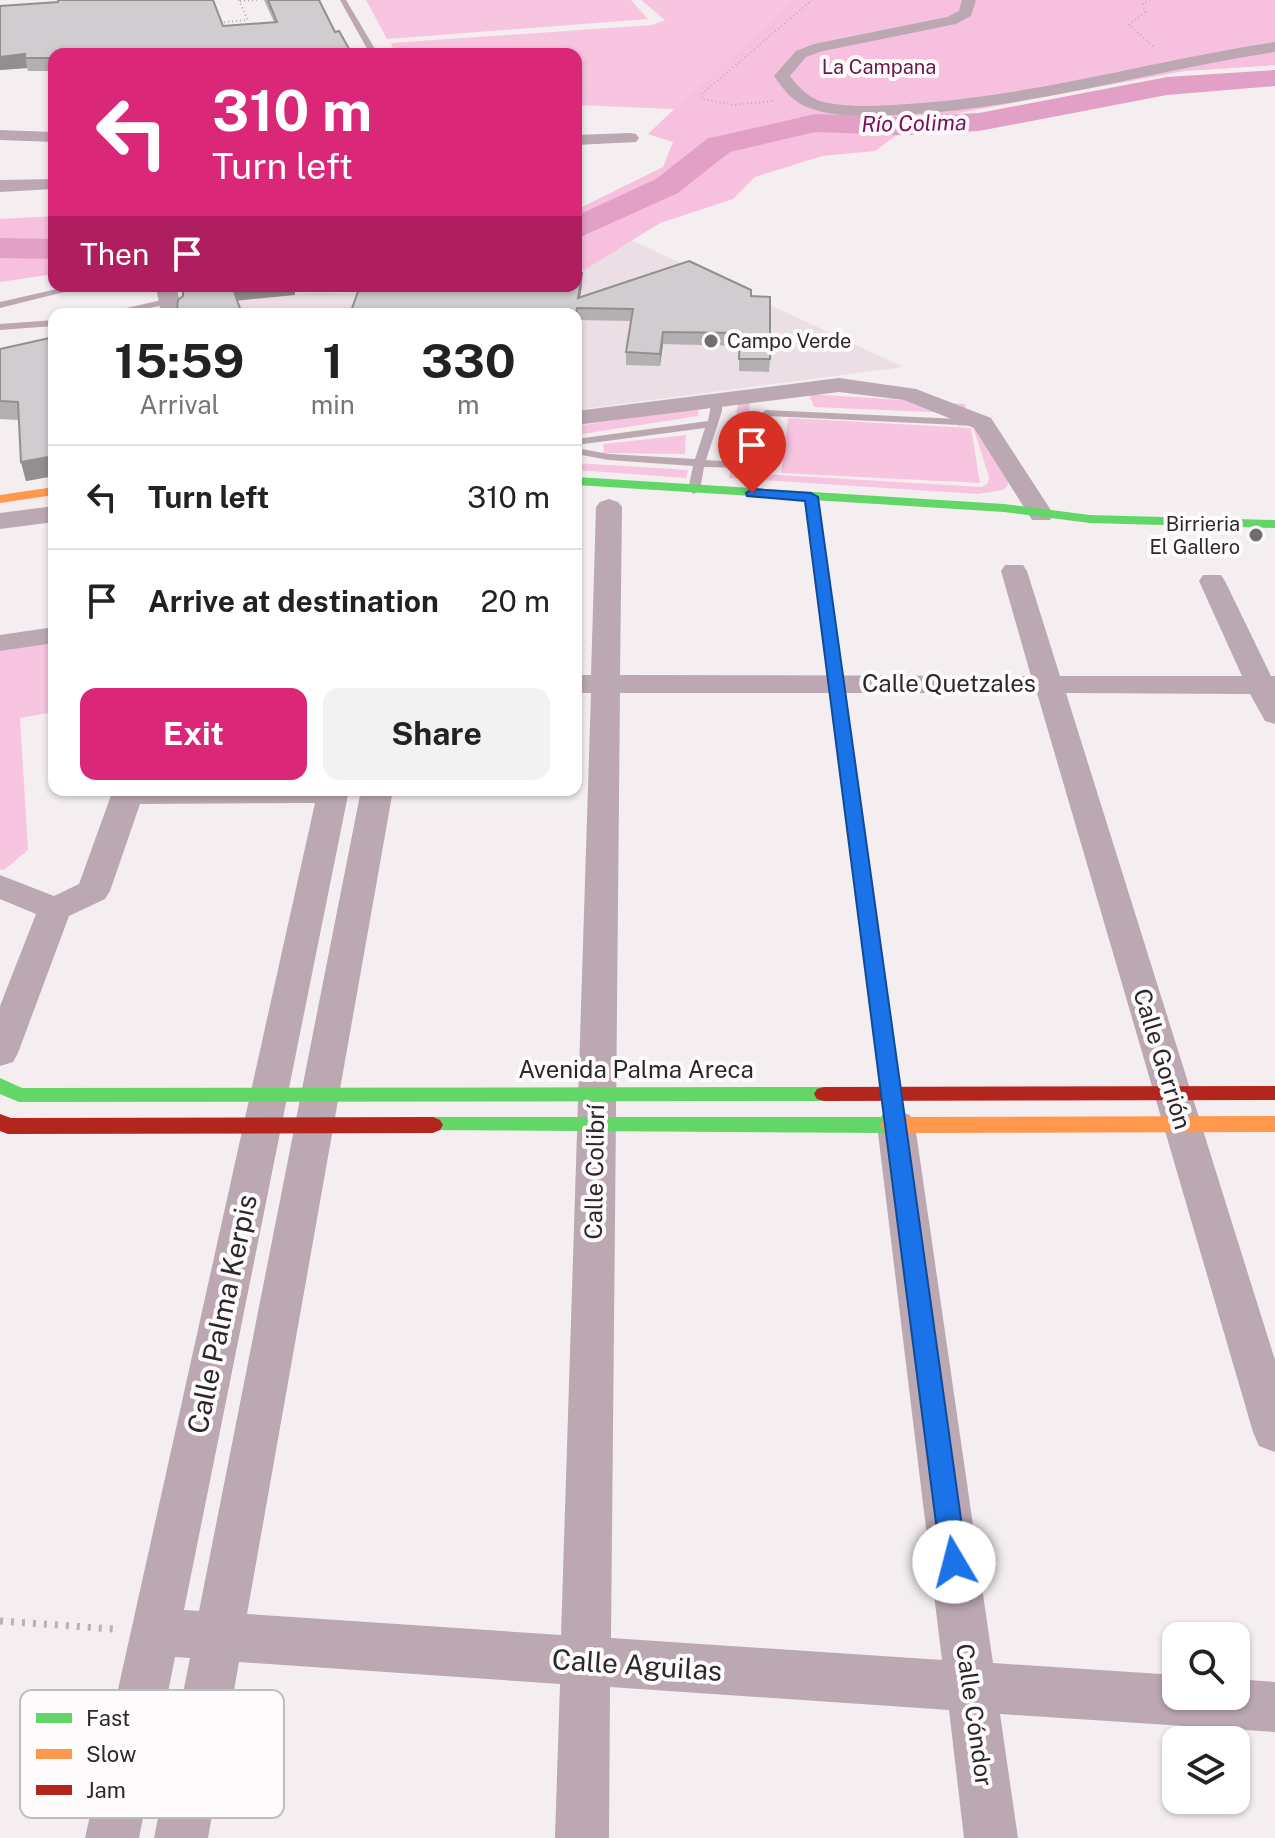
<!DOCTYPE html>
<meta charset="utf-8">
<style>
body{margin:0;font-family:"Public Sans",sans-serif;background:#f2f2f2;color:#222;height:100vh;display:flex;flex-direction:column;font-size:30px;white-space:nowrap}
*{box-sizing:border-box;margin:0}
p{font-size:26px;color:#767676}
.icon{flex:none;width:44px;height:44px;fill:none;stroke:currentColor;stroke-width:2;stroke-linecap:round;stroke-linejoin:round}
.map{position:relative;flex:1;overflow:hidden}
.panel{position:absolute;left:48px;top:308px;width:534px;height:488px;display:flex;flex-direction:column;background:#fff;border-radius:16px;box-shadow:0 2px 6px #0004}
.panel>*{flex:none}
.guide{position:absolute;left:48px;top:48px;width:534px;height:244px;border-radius:16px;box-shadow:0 2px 6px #0004;background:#db2777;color:#fff;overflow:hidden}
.buttons{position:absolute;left:1162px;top:1622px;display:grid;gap:16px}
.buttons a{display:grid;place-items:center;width:88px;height:88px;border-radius:16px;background:#fff;box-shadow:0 2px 6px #0004;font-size:40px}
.pin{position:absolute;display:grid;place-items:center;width:68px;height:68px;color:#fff;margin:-82px -34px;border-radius:50% 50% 50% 0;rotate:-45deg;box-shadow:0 0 8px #0007}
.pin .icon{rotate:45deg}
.me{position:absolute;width:88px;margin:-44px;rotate:352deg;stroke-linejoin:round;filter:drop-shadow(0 0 6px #0008)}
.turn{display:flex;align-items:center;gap:28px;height:168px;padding:0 32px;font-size:36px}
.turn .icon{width:104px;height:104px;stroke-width:2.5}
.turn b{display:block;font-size:56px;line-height:68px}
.then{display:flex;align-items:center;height:76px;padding:0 32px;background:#0003;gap:16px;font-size:30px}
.eta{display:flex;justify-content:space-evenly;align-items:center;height:136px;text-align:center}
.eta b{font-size:48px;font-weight:700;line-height:56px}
.button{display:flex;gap:16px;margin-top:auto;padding:16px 32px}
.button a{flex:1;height:92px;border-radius:16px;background:#db2777;color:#fff;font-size:32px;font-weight:700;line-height:92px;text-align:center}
.button a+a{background:#f2f2f2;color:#222}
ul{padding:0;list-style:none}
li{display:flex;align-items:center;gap:24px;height:104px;padding:0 32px;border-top:2px solid #e0e0e0}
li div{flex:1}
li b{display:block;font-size:30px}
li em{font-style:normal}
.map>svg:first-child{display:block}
.built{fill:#ebdee5}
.green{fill:#f7c5e0}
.forest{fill:#f7c0de}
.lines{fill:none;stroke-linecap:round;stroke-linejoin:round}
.river{fill:#e3a0c6;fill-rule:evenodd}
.path-far1{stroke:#bcb0b6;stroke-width:2;stroke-dasharray:1 3;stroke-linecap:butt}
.path{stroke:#bcb0b6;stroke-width:7;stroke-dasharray:3 8;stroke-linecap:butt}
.lane{fill:#bba8b2;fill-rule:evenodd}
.street{fill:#bba8b2;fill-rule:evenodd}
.fast{fill:#63d668;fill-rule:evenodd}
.slow{fill:#ff974d;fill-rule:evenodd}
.jam{fill:#b3261e;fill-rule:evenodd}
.wall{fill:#b4afb2}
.shaded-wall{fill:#928f91}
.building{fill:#d1cccf;stroke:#928f91;stroke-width:2}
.route{fill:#1a73e8;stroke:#114b97;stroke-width:2}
.poi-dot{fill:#726d70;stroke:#fefbfc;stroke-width:3}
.labels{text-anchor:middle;stroke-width:8;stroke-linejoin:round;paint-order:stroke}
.far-park-label{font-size:20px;fill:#6a184c;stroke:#fefbfc}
.far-poi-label{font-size:20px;fill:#2c282a;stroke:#fefbfc;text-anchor:start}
.far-water-label{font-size:22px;font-style:italic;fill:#7e0d59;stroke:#fefbfc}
.street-label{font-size:24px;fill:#2c282a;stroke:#fefbfc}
.near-street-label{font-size:28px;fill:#2c282a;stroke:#fefbfc}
.key{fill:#fefbfc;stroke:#bfbcbd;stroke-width:2}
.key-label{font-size:22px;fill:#2c282a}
</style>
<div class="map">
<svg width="1275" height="1838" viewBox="0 0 1275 1838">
<rect width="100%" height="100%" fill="#f4eef1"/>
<path class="built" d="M631,240l272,127 -327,43v-96h-390l-3,-8 127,-13 173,2 93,-9 2,-12z"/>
<path class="green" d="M366,0h265l17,19 -261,20z
M641,0h634v65l-91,6 -510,71 -26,-8 26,-25 -98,-4v-51h-181l-4,-11 261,-18 13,-5z
M809,394l156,10 5,22h-12l-3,-13 -141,-6z
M750,402l-6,56h-15l9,-54z
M699,408l-1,8 -122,19v-9z
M967,408l41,69v8l-5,5 -25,4 -249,-16 1,-6 252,15 6,-4 1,-6z
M788,418l183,10 9,55 -199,-10z
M686,435l-1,19 -81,-1 -1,-9z
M576,463l112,7 -2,8 -110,-8z
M54,641v71l-34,6 8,132 -24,20 -4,-1v-220z"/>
<path class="forest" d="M795,0h480v65l-91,6 -247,46 -43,20 -19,14 -53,5 -67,21 -22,22 -73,24 -84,52v-65l87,-43 10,-25 -25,-8z
M54,216v58l-54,8v-63z"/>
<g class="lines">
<path class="river" d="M1275,70v16l-108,9 -188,36 -76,4 -88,-3 -85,20 -52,41 -102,46v-23l80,-37 52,-41 11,-2 96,-22 88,3 76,-4 188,-36z
M0,238l54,1v20l-54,-1z"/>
<path class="path-far1" d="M239,0l9,21
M1150,0l-7,4 2,8 -16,13 25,22
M240,1l19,-1
M216,23l31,-3
M772,101l-38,4 -32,-6v-5l110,-94"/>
<path class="path" d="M0,1621l114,8"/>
<path class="lane" d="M340,0h6l32,54h-8z
M70,286h18l-88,22v-6z
M170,298l3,1v4l-52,11h-20z
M54,320v6l-54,4v-6z
M717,397l5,3v11l-16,49 32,2 14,-42 14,-10 214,10 6,3 -6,3 -212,-10 -6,5 -15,47 -43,-1 -4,23 -6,4 -6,-4 5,-24 -84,-6 -33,-6v-6l33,6 86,5 10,-31 -129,17v-6l132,-18 4,-21z"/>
<path class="street" d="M962,0h14l-5,16 -15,8 -133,27 -17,6 -16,19c9,12 19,22 33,26 31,7 67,3 98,1 120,-9 235,-43 354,-61v10c-127,19 -251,58 -380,63 -28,1 -59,3 -85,-7 -17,-5 -26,-18 -36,-32l22,-25 18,-7 133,-27 12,-6z
M0,130l54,2v10l-54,-2z
M630,133l6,1 3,4 -3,4 -60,3v-10z
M54,179v10l-54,3v-12z
M156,286h20l7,28h-22z
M839,378l77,11 75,29 63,97 -4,5h-18l-58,-92 -70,-28 -65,-8 -263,33v-14z
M609,499l9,3 4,5 -2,168 411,1 -30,-105 4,-6h18l4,6 33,105h182l-43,-95 4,-6h18l4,6 46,95h4v48l-10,-3 -15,-27 -184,-1 209,667v92l-16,-6 -6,-14 -216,-739h-417l-9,945 331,22 -65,-535 5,-10 14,-5 14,5 5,10 78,538 183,12v21h60v-17l39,3v50l-275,-18 18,124h-54l-15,-128 -339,-23 -1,151h-54l5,-154 -321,-22 -31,176h-54l36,-180 -15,-1 -36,181h-54l230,-1035 -175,1 -30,87 -5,8 -36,17 -51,137 -5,9 -13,4v-60l36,-92 -36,-15v-24l54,21 25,-12 34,-94h236l-165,820 15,1 162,-821h32l-146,824 314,21 30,-942h-15v-18h15l5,-168 4,-5z
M54,506v16l-54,7v-16z
M54,627v16l-54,8v-16z"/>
<path class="fast" d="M576,477l428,27 86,11 185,5v8l-185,-5 -86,-11 -428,-27z
M856,826l9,5 40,291 -3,5 -12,6 -464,-3 -3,-5 3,-5 7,-3h451l-37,-286z
M0,1078l22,10 802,-1 7,2 3,5 -3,5 -7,2 -805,1 -19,-8z"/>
<path class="slow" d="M54,487v8l-54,8v-8z
M811,493l7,4 47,334 -9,5 -9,-5 -43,-334z
M1275,1116v16l-385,1 -7,-3 -3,-5 3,-5 7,-3z"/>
<path class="jam" d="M1275,1086v14l-451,1 -7,-2 -3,-5 3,-5 7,-2z
M0,1114l11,4 422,-1 7,3 3,5 -3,5 -7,3 -425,1 -8,-3z"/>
</g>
<path class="wall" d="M264,0h55l16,32 -281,22v17h-26l-1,-3 -27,2v-64l223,20 51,-4z
M582,285l-2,13 171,-2 19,63 -1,13 -30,-1v-25l-76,-2 -3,22 -34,-1v-13l5,-31 -54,-1 -1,7v-13h-226z
M54,337v139l-28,5 -5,-19 -2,-42 -19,-1v-70z"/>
<path class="shaded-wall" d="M137,51l1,3h-33z
M25,54l2,14 -27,2v-13z
M582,273v12l-4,26v-13z
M232,286h63v9l-61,6z
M663,332v12l-3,22v-12z
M54,456v20l-28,5 -5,-19z"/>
<path class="building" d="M58,0h155l10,26 54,-4 -9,-22h51l16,32 4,-1 13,23h-214l-1,-3 -32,3h-51v4h-29v-4l-25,3v-51l58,-4z
M689,261l62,29v6l19,1v62h-31l1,-26 -77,-1 -3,22 -34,-2 7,-43 -56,-1 -1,6h-226l10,-28h216v-13h6l-4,25z
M183,286h49l10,28h-88l23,-5 1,-9 5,-4z
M54,337v119l-33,6 -3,-60 -18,-1v-52z"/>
<path class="route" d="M752,489l59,4 7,4 149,1065 -4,8 -9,4 -9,-4 -4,-8 -136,-1061 -58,-5 -1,-3z"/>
<g class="poi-dot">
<circle cx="711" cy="341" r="8"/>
<circle cx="1256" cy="535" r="8"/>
</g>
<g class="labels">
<g class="far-park-label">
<text x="879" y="74">La Campana</text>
</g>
<g class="far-poi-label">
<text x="727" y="348">Campo Verde</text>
<text x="1240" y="531" text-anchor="end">Birrieria<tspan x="1240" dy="23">El Gallero</tspan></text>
</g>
<g class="far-water-label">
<text transform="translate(914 123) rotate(-1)" y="8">Río Colima</text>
</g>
<g class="street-label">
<text x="949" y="692">Calle Quetzales</text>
<text transform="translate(1162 1059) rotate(73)" y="8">Calle Gorrión</text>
<text x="636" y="1078">Avenida Palma Areca</text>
<text transform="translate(595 1172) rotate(-89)" y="8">Calle Colibrí</text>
<text transform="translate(974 1715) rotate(82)" y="8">Calle Cóndor</text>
</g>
<g class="near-street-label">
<text transform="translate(222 1314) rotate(-78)" y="10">Calle Palma Kerpis</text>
<text transform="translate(637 1665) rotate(4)" y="10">Calle Aguilas</text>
</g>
</g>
<rect x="20" y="1690" width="264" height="128" rx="12" class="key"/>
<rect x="36" y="1713" width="36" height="10" fill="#63d668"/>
<rect x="36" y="1749" width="36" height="10" fill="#ff974d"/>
<rect x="36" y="1785" width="36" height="10" fill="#b3261e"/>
<g class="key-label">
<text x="86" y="1726">Fast</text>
<text x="86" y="1762">Slow</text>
<text x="86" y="1798">Jam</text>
</g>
</svg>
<div class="buttons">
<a><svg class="icon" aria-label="search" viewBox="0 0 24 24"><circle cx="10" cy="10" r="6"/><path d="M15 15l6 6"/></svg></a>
<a><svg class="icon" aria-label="layers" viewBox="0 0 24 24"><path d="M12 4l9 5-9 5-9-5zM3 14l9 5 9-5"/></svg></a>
</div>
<div class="pin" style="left:752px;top:493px;background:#d93025"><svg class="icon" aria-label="arrive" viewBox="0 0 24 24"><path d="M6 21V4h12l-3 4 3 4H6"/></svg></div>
<svg class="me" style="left:954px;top:1562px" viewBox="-20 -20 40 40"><circle r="19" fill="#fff"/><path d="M0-13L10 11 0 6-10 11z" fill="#1a73e8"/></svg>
<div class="guide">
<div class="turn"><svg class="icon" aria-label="left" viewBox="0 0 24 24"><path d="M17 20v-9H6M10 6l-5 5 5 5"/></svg><div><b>310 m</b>Turn left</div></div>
<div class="then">Then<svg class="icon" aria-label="arrive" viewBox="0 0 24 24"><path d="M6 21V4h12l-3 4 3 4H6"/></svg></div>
</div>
<section class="panel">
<div class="eta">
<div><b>15:59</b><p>Arrival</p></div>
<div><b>1</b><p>min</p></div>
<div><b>330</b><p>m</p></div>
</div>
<ul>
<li><svg class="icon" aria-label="left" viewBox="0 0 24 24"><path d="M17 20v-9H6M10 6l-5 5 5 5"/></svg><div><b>Turn left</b></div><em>310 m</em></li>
<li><svg class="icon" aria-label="arrive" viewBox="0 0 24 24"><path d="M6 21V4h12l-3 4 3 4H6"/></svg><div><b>Arrive at destination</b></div><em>20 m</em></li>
</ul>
<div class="button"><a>Exit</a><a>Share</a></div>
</section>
</div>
